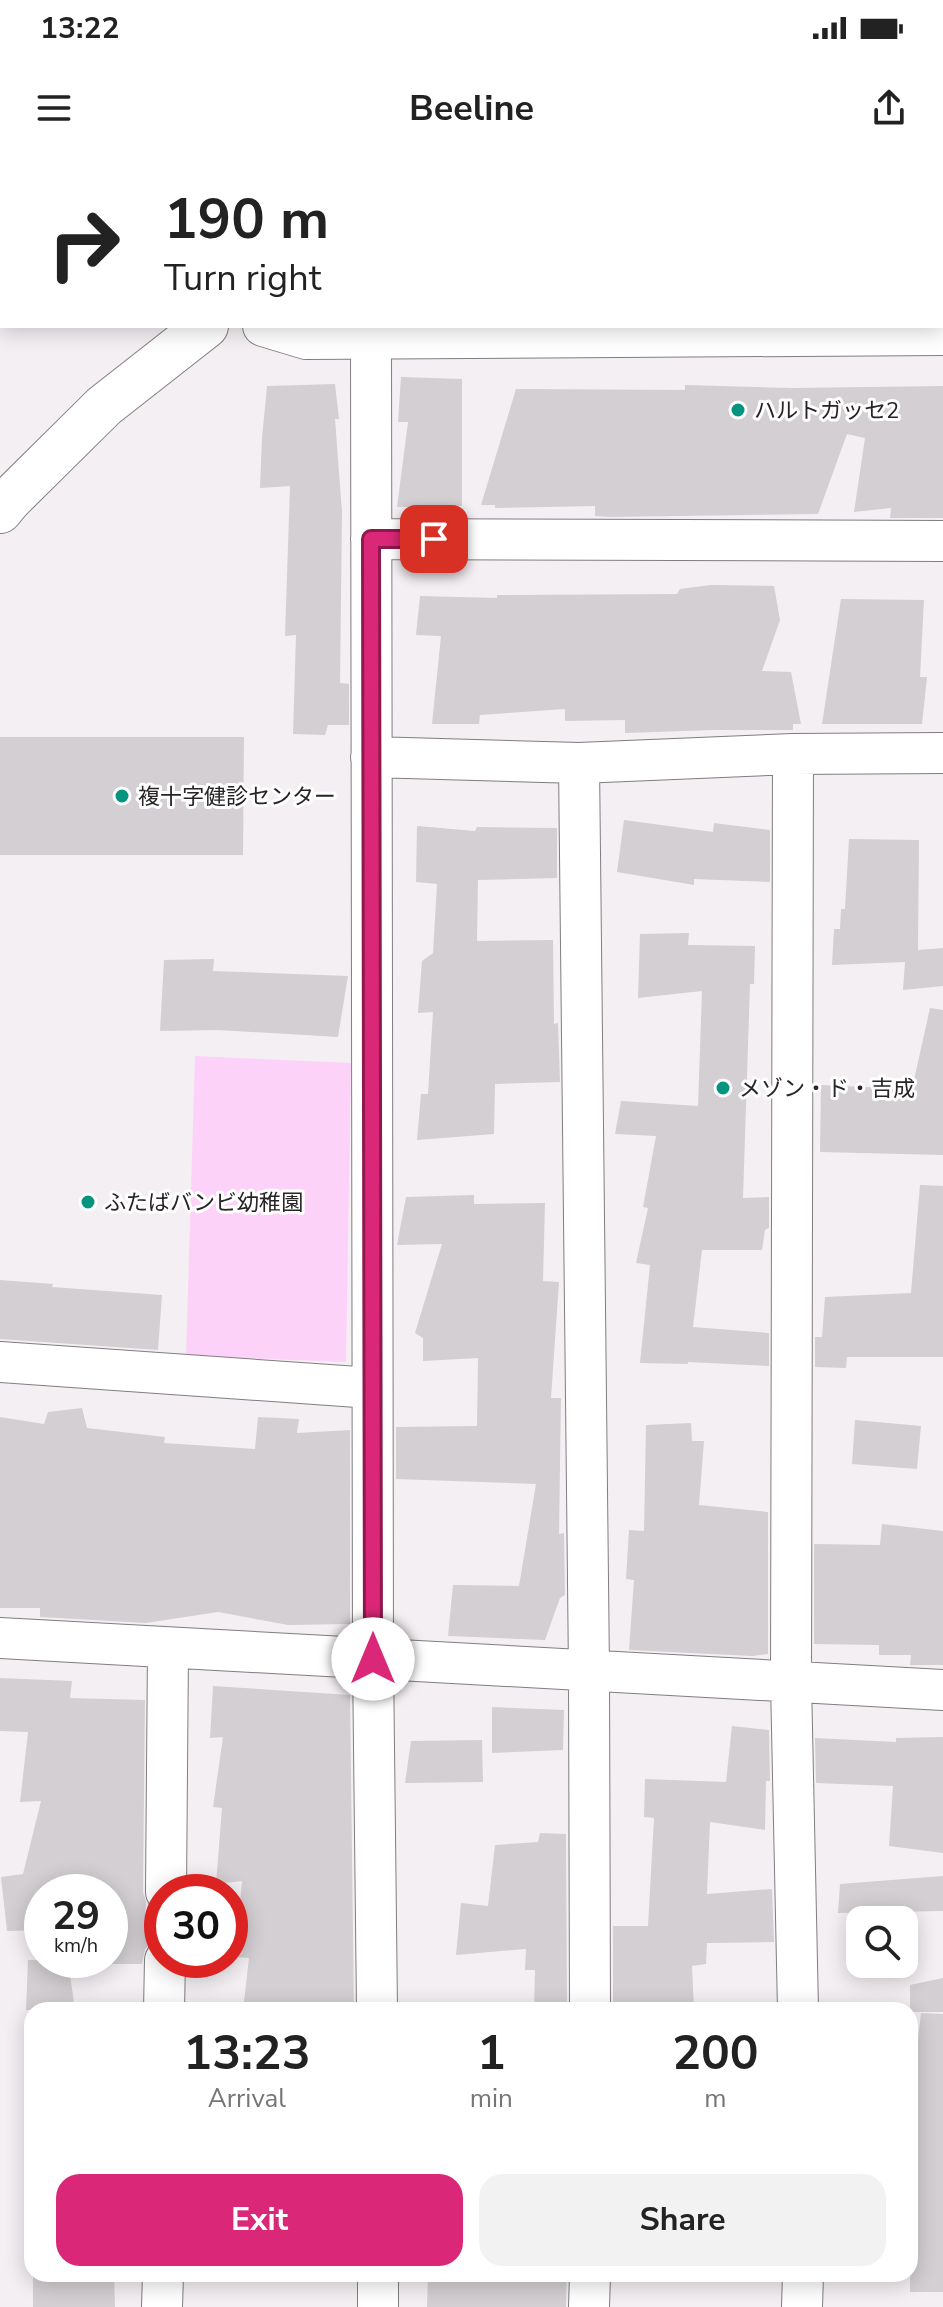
<!DOCTYPE html>
<meta charset="utf-8">
<style>
body{margin:0;font-family:"Nunito Sans","Noto Sans JP",sans-serif;background:#f2f2f2;color:#222;height:100vh;display:flex;flex-direction:column;font-size:30px;white-space:nowrap}
*{box-sizing:border-box;margin:0}
p{font-size:26px;color:#767676}
.icon{flex:none;width:44px;height:44px;fill:none;stroke:currentColor;stroke-width:2;stroke-linecap:round;stroke-linejoin:round}
.map{position:relative;flex:1;overflow:hidden}
.side{position:absolute;left:24px;top:1842px;width:894px;height:280px;display:flex;flex-direction:column;background:#fff;border-radius:24px;box-shadow:0 4px 20px #0003}
.side>*{flex:none}
.top-card{position:absolute;left:0px;top:0px;width:944px;height:168px;box-shadow:0 4px 20px #0003;background:#fff;color:#222;overflow:hidden}
.fabs{position:absolute;left:846px;top:1746px;display:grid;gap:16px}
.fabs a{display:grid;place-items:center;width:72px;height:72px;border-radius:16px;background:#fff;box-shadow:0 4px 20px #0003;font-size:40px}
.speed{position:absolute;left:24px;top:1714px;display:flex;gap:16px;font-size:40px;font-weight:700;text-align:center}
.speed>*{display:grid;place-content:center;width:104px;height:104px;border-radius:50%;background:#fff;box-shadow:0 4px 20px #0003;line-height:1}
.speed small{font-size:20px;font-weight:400}
.speed .limit{border:12px solid #d22;background:#fff;color:#111}
.pin{position:absolute;display:grid;place-items:center;width:68px;height:68px;color:#fff;margin:-34px;border-radius:16px;box-shadow:0 4px 12px #0006}
.me{position:absolute;width:88px;margin:-44px;rotate:0deg;stroke-linejoin:round;filter:drop-shadow(0 0 6px #0008)}
.turn{display:flex;align-items:center;gap:28px;height:168px;padding:0 32px;font-size:36px}
.turn .icon{width:104px;height:104px;stroke-width:2.5}
.turn b{display:block;font-size:56px;line-height:68px}
.eta{display:flex;justify-content:space-evenly;align-items:center;height:136px;text-align:center}
.eta b{font-size:48px;font-weight:700;line-height:56px}
.primary-button{display:flex;gap:16px;margin-top:auto;padding:16px 32px}
.primary-button a{flex:1;height:92px;border-radius:24px;background:#db2777;color:#fff;font-size:32px;font-weight:700;line-height:92px;text-align:center}
.primary-button a+a{background:#f2f2f2;color:#222}
.status{display:flex;justify-content:space-between;align-items:center;height:56px;padding:0 40px;background:#fff;direction:ltr}
.status svg{height:22px;fill:currentColor}
header{display:flex;justify-content:space-between;align-items:center;height:104px;padding:0 32px;background:#fff;font-size:36px;font-weight:700}
.map>svg:first-child{display:block}
.green{fill:#fcd2f8}
.building{fill:#d3cfd3}
.lines{fill:none;stroke-linecap:round;stroke-linejoin:round}
.minor-casing{stroke:#817d80;stroke-width:42}
.tertiary-casing{stroke:#817d80;stroke-width:46}
.minor{stroke:#fff;stroke-width:40}
.tertiary{stroke:#fff;stroke-width:44}
.route-casing{stroke:#8e194d;stroke-width:20}
.route{stroke:#db2777;stroke-width:14}
.poi-dot{fill:#059480;stroke:#fffeff;stroke-width:3}
.labels{text-anchor:middle;stroke-width:6;stroke-linejoin:round;paint-order:stroke}
.poi-label{font-size:22px;fill:#262425;stroke:#fffeff;text-anchor:start}
</style>
<div class="status"><b>13:22</b><svg viewBox="0 0 49 12"><path d="M0 12V9h3v3zM5 12V6h3v6zM10 12V3h3v9zM15 12V0h3v12zM26 1h20v11H26zM47 4h2v5h-2z"/></svg></div>
<header><svg class="icon" aria-label="menu" viewBox="0 0 24 24"><path d="M4 6h16M4 12h16M4 18h16"/></svg>Beeline<svg class="icon" aria-label="share" viewBox="0 0 24 24"><path d="M12 15V3M7 8l5-5 5 5M5 13v7h14v-7"/></svg></header>
<div class="map">
<svg width="943" height="2147" viewBox="0 0 943 2147">
<rect width="100%" height="100%" fill="#f4eff3"/>
<path class="green" d="M195,896l156,7 -5,299 -160,-6z"/>
<path class="building" d="M401,217l61,2v127l-65,1 11,-85h-10z
M335,224l4,35h-4l7,93 -2,171 9,1v41h-21l-3,10 -32,-1 3,-99 -11,1 5,-150 -30,2 2,-50 5,-52z
M685,225l107,3 151,-2v132h-53l1,-10 -37,4 11,-74 -18,-4 -29,80 -208,3 -15,-1v-10l-100,2v-3h-14l35,-116 169,1z
M711,425l63,1 6,34 -18,51 29,1 10,52h-8v6h-80l-88,3v-13l-60,1v-12l-85,6 -1,9h-47l9,-88 -25,-1 4,-39 77,2v-3l180,-1 3,-5z
M841,439l83,1 -4,77h7l-5,47h-100z
M0,577h244l-1,118h-243z
M624,660l89,12 1,-9 56,7v52l-76,-3v6l-77,-13z
M417,666l58,5 2,-4 80,1v50l-79,2 -1,61 76,-1 1,84 4,-1 2,59 -65,2 -1,50 -77,6 4,-46h7l5,-82 -15,1 4,-52 11,-8 4,-69 -21,-2z
M849,679l70,1 -1,110 25,-2v38l-40,4 2,-28 -73,3 2,-36h6l1,-20h4z
M689,773l-1,12 67,1 -1,38h-4l-7,214 26,-1v31l-4,2 -3,20h-60l-9,77 76,6v33l-81,-4v2l-48,-1 10,-98 -14,-2 12,-55 -5,-1 13,-71 -41,-2 6,-33 77,5 4,-115 -64,7 2,-64z
M214,799l-1,12 135,5 -10,61 -120,-7 -58,1 4,-71z
M930,848l13,2v145l-123,-3 1,-67 91,4z
M920,1025l23,1v171h-96l-1,11 -31,-1v-30h7l3,-40 86,-4z
M474,1035v9l71,-1 -2,78 16,1 -8,116h10l-2,136 5,-1 1,62 -5,3 -15,42 -97,-4 5,-51 66,1 17,-102 -140,-5v-52l81,-1 1,-68 -55,3v-23l-8,-5 27,-89 -45,1 9,-48z
M0,1120l53,4 -1,3 110,8 -4,55 -158,-11z
M82,1248l5,20 78,9 -1,6 91,6 3,-32 41,2 -2,14 53,-3v194l-62,1 -70,-13 -72,11 -106,-6v-9h-40v-191l44,7 4,-12z
M855,1260l66,6 -4,43 -65,-5z
M691,1263l1,18h12l-5,64 69,7v142l-16,2 -123,-6 5,-70 -8,-1 3,-49 15,1 2,-106z
M882,1364l61,7v134h-33l1,-10h-32v-10l-65,-1v-100l66,1z
M0,1518l72,3 -2,17 75,2 -2,192 3,10 -1,13 12,-1 -2,25 -10,10 -3,15h-32v-72h-68v38l-35,1 -6,-54 22,-3 18,-73 -21,1 8,-70 -28,-1z
M213,1526l137,9 4,315h-111l6,-52 -14,-1 7,-76 -26,3 6,-76 -9,-1 10,-70 -13,1z
M492,1547l72,3 -1,40 -71,3z
M732,1566l37,4 1,51h-4l-1,49 -55,-8 -3,72 65,-5 2,53 -67,1 -1,21 -14,2 2,44h-81v-84h35l6,-108 -10,-1 1,-38 81,3z
M943,1577v116l-54,-7 4,-60 -77,-3 -1,-45 81,4v-4z
M482,1580l1,42 -78,1 6,-42z
M540,1673l26,1 1,176h-33l1,-40h-10l1,-21 -70,6 5,-52 27,3 7,-61 43,-3z
M943,1716v35l-105,2 2,-29z
M28,1800h40l7,50h-49z
M943,1818v34h-33v-27z
M921,1853l22,1v278h-33v-178z
M33,2114h81l1,33h-82z
M428,2114h139l-1,33h-139z"/>
<g class="lines">
<defs>
<path id="minor" d="M83,0l4,2
M135,2l1,-2
M263,166l43,13 637,-4
M371,179l2,1320 4,351
M371,379l572,2
M793,594l-2,928 7,328
M371,597l208,6 214,-9 150,-1
M579,603l10,908 1,339
M0,1202l372,26
M0,1478l943,52
M166,1732l2,-244
M164,1850l1,-50
M162,2147l1,-33
M378,2147v-33
M589,2147l1,-33
M802,2147l1,-33"/>
<path id="tertiary" d="M413,2l2,-2
M0,351l9,-11 95,-94 102,-80"/>
</defs>
<use href="#minor" class="minor-casing"/>
<use href="#tertiary" class="tertiary-casing"/>
<use href="#minor" class="minor"/>
<use href="#tertiary" class="tertiary"/>
</g>
<g class="lines">
<defs>
<path id="route" d="M373,1499l-2,-1120h63"/>
</defs>
<use href="#route" class="route-casing"/>
<use href="#route" class="route"/>
</g>
<g class="poi-dot">
<circle cx="738" cy="250" r="8"/>
<circle cx="122" cy="636" r="8"/>
<circle cx="723" cy="928" r="8"/>
<circle cx="88" cy="1042" r="8"/>
</g>
<g class="labels">
<g class="poi-label">
<text x="754" y="258">ハルトガッセ2</text>
<text x="138" y="644">複十字健診センター</text>
<text x="739" y="936">メゾン・ド・吉成</text>
<text x="104" y="1050">ふたばバンビ幼稚園</text>
</g>
</g>
</svg>
<div class="fabs">
<a><svg class="icon" aria-label="search" viewBox="0 0 24 24"><circle cx="10" cy="10" r="6"/><path d="M15 15l6 6"/></svg></a>
</div>
<div class="speed"><div>29<small>km/h</small></div><div class="limit">30</div></div>
<div class="pin" style="left:434px;top:379px;background:#d93025"><svg class="icon" aria-label="arrive" viewBox="0 0 24 24"><path d="M6 21V4h12l-3 4 3 4H6"/></svg></div>
<svg class="me" style="left:373px;top:1499px" viewBox="-20 -20 40 40"><circle r="19" fill="#fff"/><path d="M0-13L10 11 0 6-10 11z" fill="#db2777"/></svg>
<div class="top-card">
<div class="turn"><svg class="icon" aria-label="right" viewBox="0 0 24 24"><path d="M7 20v-9h11M14 6l5 5-5 5"/></svg><div><b>190 m</b>Turn right</div></div>
</div>
<section class="side">
<div class="eta">
<div><b>13:23</b><p>Arrival</p></div>
<div><b>1</b><p>min</p></div>
<div><b>200</b><p>m</p></div>
</div>
<div class="primary-button"><a>Exit</a><a>Share</a></div>
</section>
</div>
